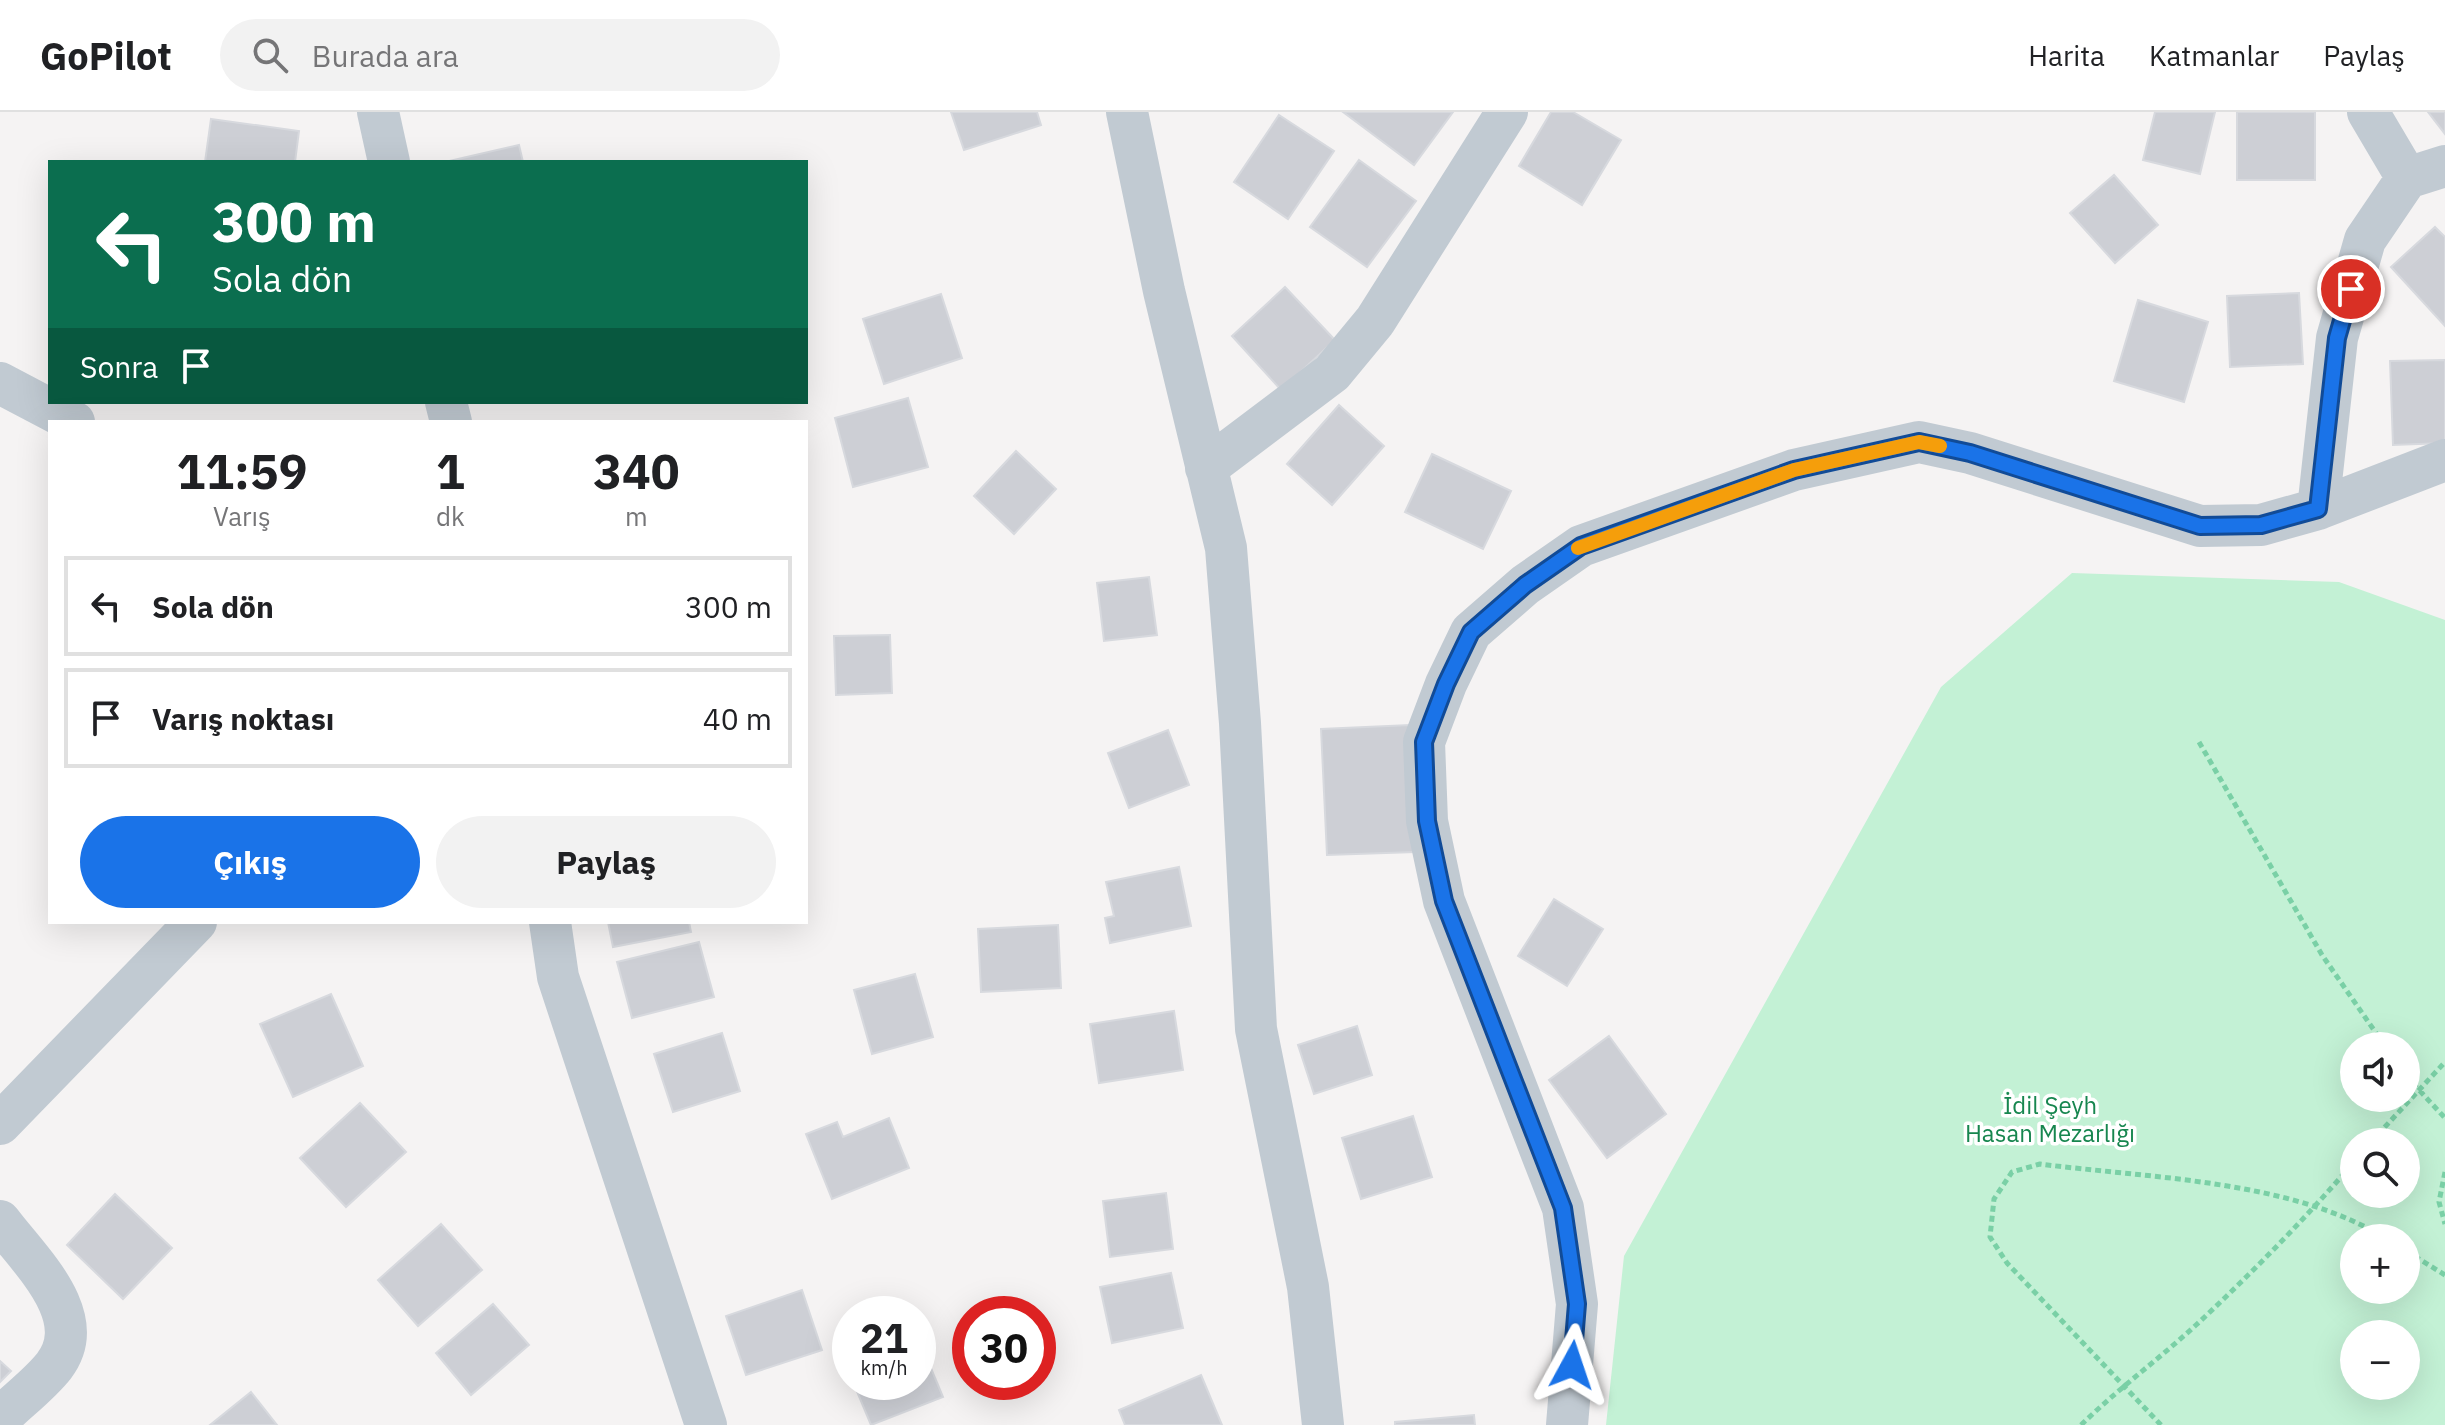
<!DOCTYPE html>
<html lang="tr">
<meta charset="utf-8">
<style>
body{margin:0;font-family:"IBM Plex Sans",sans-serif;background:#f2f2f2;color:#202124;height:100vh;display:flex;flex-direction:column;font-size:30px;white-space:nowrap}
*{box-sizing:border-box;margin:0}
p{font-size:26px;color:#757577}
.icon{flex:none;width:44px;height:44px;fill:none;stroke:currentColor;stroke-width:2;stroke-linecap:round;stroke-linejoin:round}
.map{position:relative;flex:1;overflow:hidden}
.panel{position:absolute;left:48px;top:308px;width:760px;height:504px;display:flex;flex-direction:column;background:#fff;border-radius:0px;box-shadow:0 8px 32px #0002}
.panel>*{flex:none}
.banner{position:absolute;left:48px;top:48px;width:760px;height:244px;border-radius:0px;box-shadow:0 8px 32px #0002;background:#0b6e4f;color:#fff;overflow:hidden}
.buttons{position:absolute;left:2340px;top:920px;display:grid;gap:16px}
.buttons a{display:grid;place-items:center;width:80px;height:80px;border-radius:50%;background:#fff;box-shadow:0 8px 32px #0002;font-size:40px}
.speed{position:absolute;left:832px;top:1184px;display:flex;gap:16px;font-size:40px;font-weight:700;text-align:center}
.speed>*{display:grid;place-content:center;width:104px;height:104px;border-radius:50%;background:#fff;box-shadow:0 8px 32px #0002;line-height:1}
.speed small{font-size:20px;font-weight:400}
.speed .limit{border:12px solid #d22;background:#fff;color:#111}
.pin{position:absolute;display:grid;place-items:center;width:68px;height:68px;color:#fff;margin:-34px;border:4px solid #fff;border-radius:50%;box-shadow:0 2px 8px #0007}
.me{position:absolute;width:88px;margin:-44px;rotate:5deg;stroke-linejoin:round;filter:drop-shadow(0 0 6px #0008)}
.turn{display:flex;align-items:center;gap:28px;height:168px;padding:0 32px;font-size:36px}
.turn .icon{width:104px;height:104px;stroke-width:2.5}
.turn b{display:block;font-size:56px;line-height:68px}
.then{display:flex;align-items:center;height:76px;padding:0 32px;background:#0003;gap:16px;font-size:30px}
.eta{display:flex;justify-content:space-evenly;align-items:center;height:136px;text-align:center}
.eta b{font-size:48px;font-weight:800;line-height:56px}
.cta{display:flex;gap:16px;margin-top:auto;padding:16px 32px}
.cta a{flex:1;height:92px;border-radius:48px;background:#1a73e8;color:#fff;font-size:32px;font-weight:800;line-height:92px;text-align:center}
.cta a+a{background:#f2f2f2;color:#202124}
ul{padding:0;list-style:none}
li{display:flex;align-items:center;gap:24px;height:100px;margin:0 16px 12px;padding:0 16px;border:4px solid #e0e0e0;border-radius:0px}
li div{flex:1}
li b{display:block;font-size:30px}
li em{font-style:normal}
header{display:flex;align-items:center;gap:48px;box-sizing:border-box;height:112px;padding:0 40px;background:#fff;border-bottom:2px solid #e0e0e0}
header strong{font-size:38px}
nav{display:flex;gap:44px;margin-inline-start:auto;font-size:28px}
.search{width:560px;height:72px;background:#f2f2f2;display:flex;align-items:center;gap:20px;box-sizing:border-box;padding:0 28px;border-radius:44px;color:#757577;font-size:30px}
.map>svg:first-child{display:block}
.green{fill:#c3f1d5;fill-rule:evenodd}
.building{fill:#cdcfd5;stroke:#d7d9de;stroke-width:2}
.lines{fill:none;stroke-linecap:round;stroke-linejoin:round}
.path{stroke:#7ad0a6;stroke-width:5;stroke-dasharray:6 4;stroke-linecap:butt}
.minor{stroke:#c1cad2;stroke-width:42}
.route-casing{stroke:#114b97;stroke-width:20}
.route{stroke:#1a73e8;stroke-width:14}
.slow{stroke:#f59e0b;stroke-width:14}
.labels{text-anchor:middle;stroke-width:7;stroke-linejoin:round;paint-order:stroke}
.park-label{font-size:24px;fill:#17864f;stroke:#fff}
</style>
<header>
<strong>GoPilot</strong>
<div class="search"><svg class="icon" aria-label="search" viewBox="0 0 24 24"><circle cx="10" cy="10" r="6"/><path d="M15 15l6 6"/></svg>Burada ara</div>
<nav><a>Harita</a><a>Katmanlar</a><a>Paylaş</a></nav>
</header>
<div class="map">
<svg width="2445" height="1313" viewBox="0 0 2445 1313">
<rect width="100%" height="100%" fill="#f5f3f3"/>
<path class="green" d="M2072,461l267,9 106,38v805h-839l18,-169 317,-569zM2354,934h52v52h-52zM2354,1030h52v52h-52zM2354,1126h52v52h-52zM2406,1222v52h-52v-52z"/>
<path class="building" d="M951,0h86l4,13 -77,25z
M1343,0h110l-39,53z
M1551,0h22l48,28 -39,65 -63,-39z
M2155,0h60l-15,62 -57,-14z
M2237,0h78v68h-78z
M2428,0h17v22z
M1279,3l55,36 -46,68 -54,-37z
M211,7l88,12 -4,31h-90z
M519,33l4,17h-78z
M1359,48l57,41 -49,66 -57,-40z
M2114,63l44,50 -43,38 -45,-50z
M2435,115l10,10v89l-54,-59z
M1285,175l50,53 -54,50 -49,-54z
M2299,181l4,71 -73,3 -3,-71z
M941,182l21,64 -78,26 -21,-65z
M2138,188l70,22 -24,80 -70,-21z
M2445,248v83l-52,2 -3,-84z
M908,286l20,69 -75,20 -18,-69z
M1339,293l45,41 -52,59 -45,-41z
M1016,339l40,38 -42,45 -40,-38z
M1432,342l79,37 -28,58 -78,-37z
M1149,465l8,58 -53,6 -7,-58z
M890,523l2,58 -56,2 -2,-59z
M1410,613l5,127 -88,3 -6,-126z
M1168,618l21,55 -60,23 -21,-55z
M1179,755l12,59 -81,17 -5,-25 9,-2 -8,-34z
M1554,787l49,30 -36,57 -49,-30z
M608,810h81l2,10 -78,15z
M1058,813l3,63 -80,4 -3,-63z
M699,830l15,55 -82,21 -15,-56z
M915,862l18,63 -61,17 -18,-64z
M331,882l32,72 -70,31 -33,-73z
M1174,899l9,59 -84,13 -9,-59z
M1357,914l15,49 -58,19 -16,-49z
M722,921l18,58 -67,21 -19,-58z
M1609,924l57,78 -59,44 -58,-78z
M360,991l46,49 -60,55 -46,-49z
M1413,1004l19,61 -71,22 -19,-61z
M889,1006l20,50 -77,31 -26,-65 31,-12 6,15z
M1166,1081l7,56 -63,8 -7,-56z
M115,1082l57,54 -49,51 -56,-54z
M441,1112l41,46 -64,56 -40,-46z
M1171,1161l12,55 -71,15 -12,-56z
M802,1178l20,60 -76,25 -20,-59z
M493,1192l36,41 -58,50 -35,-42z
M920,1230l23,55 -72,28 -18,-43h65z
M0,1249l11,10 -11,11z
M1201,1263l21,50h-97l-6,-15z
M251,1280l26,33h-67z
M1474,1303l1,10h-80v-3z"/>
<g class="lines">
<path class="path" d="M2199,630l123,213 63,91
M2406,964l39,42
M2371,1030l74,-80
M2445,1060l-6,30 6,22
M2406,1139l39,24
M2081,1313c37,-36 78,-66 115,-100 56,-52 109,-106 158,-163
M2161,1313l-154,-162 -17,-26 4,-38 18,-27 28,-8c109,14 251,16 345,74"/>
<path class="minor" d="M378,0l11,50
M1127,0l37,179 62,257 14,175 16,306 52,258 15,138
M2368,0l39,66
M0,271l74,39
M446,290l5,20
M1206,356l126,-95 43,-52 132,-209
M2318,397l19,-171 28,-98 42,-62 38,-12
M550,810l8,55 148,448
M0,1012l196,-202
M0,1109c29,39 92,95 54,145 -15,19 -37,35 -54,52
M1567,1313l10,-121 -14,-96 -119,-307 -17,-80 -3,-79 22,-58 25,-52 54,-47 56,-39 213,-76 125,-28 51,11 230,73 61,-1 57,-16 127,-49"/>
</g>
<g class="lines">
<defs>
<path id="route" d="M1572,1253l5,-61 -14,-96 -119,-307 -17,-80 -3,-79 22,-58 25,-52 54,-47 56,-39 213,-76 125,-28 51,11 230,73 61,-1 57,-16 19,-171 14,-49"/>
</defs>
<use href="#route" class="route-casing"/>
<use href="#route" class="route"/>
<path class="slow" d="M1578,436l216,-78 125,-28 21,4"/>
</g>
<g class="labels">
<g class="park-label">
<text x="2050" y="1002">İdil Şeyh<tspan x="2050" dy="28">Hasan Mezarlığı</tspan></text>
</g>
</g>
</svg>
<div class="buttons">
<a><svg class="icon" aria-label="sound" viewBox="0 0 24 24"><path d="M4 9h4l5-4v14l-5-4H4zM17 9q2 3 0 6"/></svg></a>
<a><svg class="icon" aria-label="search" viewBox="0 0 24 24"><circle cx="10" cy="10" r="6"/><path d="M15 15l6 6"/></svg></a>
<a>+</a>
<a>−</a>
</div>
<div class="speed"><div>21<small>km/h</small></div><div class="limit">30</div></div>
<div class="pin" style="left:2351px;top:177px;background:#d93025"><svg class="icon" aria-label="arrive" viewBox="0 0 24 24"><path d="M6 21V4h12l-3 4 3 4H6"/></svg></div>
<svg class="me" style="left:1572px;top:1253px" viewBox="-20 -20 40 40"><path d="M0-17L14 15 0 8-14 15z" fill="#1a73e8" stroke="#fff" stroke-width="4"/></svg>
<div class="banner">
<div class="turn"><svg class="icon" aria-label="left" viewBox="0 0 24 24"><path d="M17 20v-9H6M10 6l-5 5 5 5"/></svg><div><b>300 m</b>Sola dön</div></div>
<div class="then">Sonra<svg class="icon" aria-label="arrive" viewBox="0 0 24 24"><path d="M6 21V4h12l-3 4 3 4H6"/></svg></div>
</div>
<section class="panel">
<div class="eta">
<div><b>11:59</b><p>Varış</p></div>
<div><b>1</b><p>dk</p></div>
<div><b>340</b><p>m</p></div>
</div>
<ul>
<li><svg class="icon" aria-label="left" viewBox="0 0 24 24"><path d="M17 20v-9H6M10 6l-5 5 5 5"/></svg><div><b>Sola dön</b></div><em>300 m</em></li>
<li><svg class="icon" aria-label="arrive" viewBox="0 0 24 24"><path d="M6 21V4h12l-3 4 3 4H6"/></svg><div><b>Varış noktası</b></div><em>40 m</em></li>
</ul>
<div class="cta"><a>Çıkış</a><a>Paylaş</a></div>
</section>
</div>
